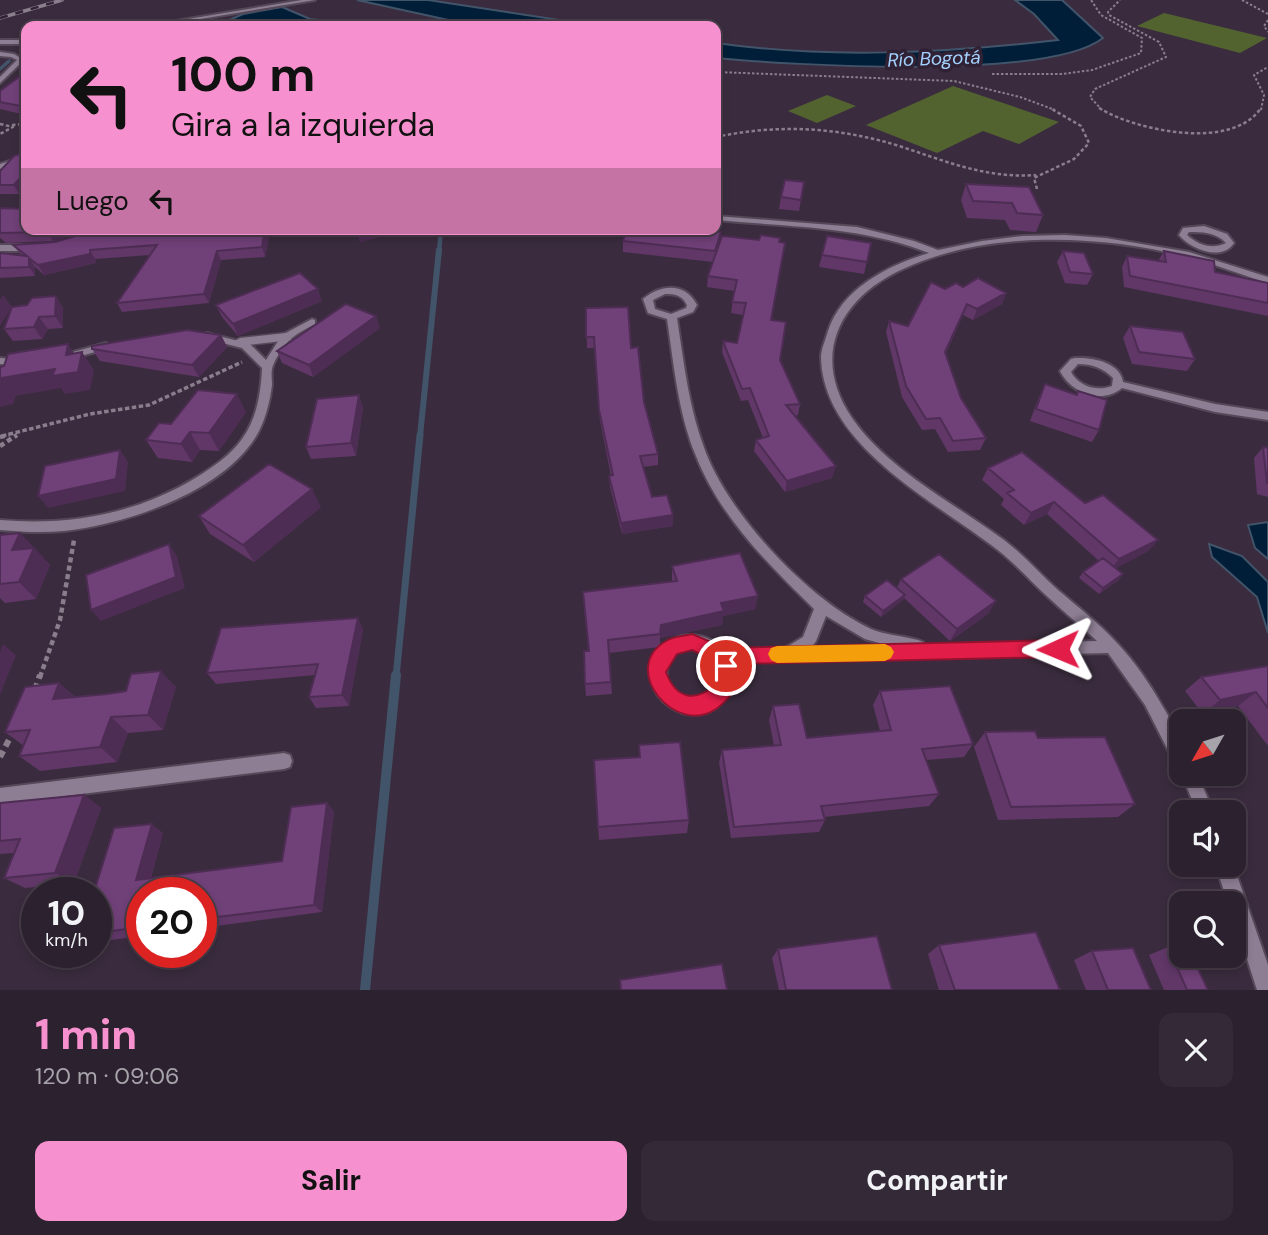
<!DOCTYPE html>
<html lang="es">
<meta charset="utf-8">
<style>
body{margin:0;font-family:"DM Sans",sans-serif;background:#342936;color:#f1f3f6;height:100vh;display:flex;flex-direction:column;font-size:26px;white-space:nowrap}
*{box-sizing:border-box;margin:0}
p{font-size:23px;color:#a6a3aa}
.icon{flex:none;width:38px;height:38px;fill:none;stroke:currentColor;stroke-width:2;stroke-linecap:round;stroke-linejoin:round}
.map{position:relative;height:990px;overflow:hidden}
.details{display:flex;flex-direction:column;background:#2c212e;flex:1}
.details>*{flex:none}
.hud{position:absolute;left:21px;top:21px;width:700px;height:214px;border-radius:14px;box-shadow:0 4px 10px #0003,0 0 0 2px #483e4a;background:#f790ce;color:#111;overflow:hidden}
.needle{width:46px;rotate:231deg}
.fabs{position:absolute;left:1169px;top:709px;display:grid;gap:14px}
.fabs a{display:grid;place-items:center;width:77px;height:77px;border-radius:14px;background:#2c212e;box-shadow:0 4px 10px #0003,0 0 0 2px #483e4a;font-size:35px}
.speed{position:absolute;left:21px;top:877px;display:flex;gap:14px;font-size:35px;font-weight:700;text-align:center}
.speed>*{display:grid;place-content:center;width:91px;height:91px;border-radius:50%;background:#2c212e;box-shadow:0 4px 10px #0003,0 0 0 2px #483e4a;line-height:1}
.speed small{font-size:18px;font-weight:400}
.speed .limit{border:10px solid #d22;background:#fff;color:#111}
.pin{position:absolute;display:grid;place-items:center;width:60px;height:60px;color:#fff;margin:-30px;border:4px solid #fff;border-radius:50%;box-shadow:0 2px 7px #0007}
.me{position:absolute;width:77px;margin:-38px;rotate:269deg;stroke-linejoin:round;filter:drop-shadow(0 0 5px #0008)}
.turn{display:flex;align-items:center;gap:24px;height:147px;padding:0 35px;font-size:32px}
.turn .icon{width:91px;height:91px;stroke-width:2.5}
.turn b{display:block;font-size:49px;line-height:60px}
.then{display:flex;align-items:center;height:66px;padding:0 35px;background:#0003;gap:14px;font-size:26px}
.round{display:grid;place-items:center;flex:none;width:74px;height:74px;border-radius:14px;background:#342936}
.headline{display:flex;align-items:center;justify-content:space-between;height:119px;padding:0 35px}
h1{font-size:42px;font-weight:700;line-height:52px;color:#f790ce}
.action{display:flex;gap:14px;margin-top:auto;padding:14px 35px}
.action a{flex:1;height:80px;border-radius:14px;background:#f790ce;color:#111;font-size:28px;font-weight:700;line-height:80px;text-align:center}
.action a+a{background:#342936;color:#f1f3f6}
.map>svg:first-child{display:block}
.green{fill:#526330}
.water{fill:#011e38;stroke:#42546a;stroke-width:2}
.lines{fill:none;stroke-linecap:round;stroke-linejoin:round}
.stream-far4{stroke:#42546a;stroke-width:3.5}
.stream-far3{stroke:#42546a;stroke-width:4.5}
.stream-far2{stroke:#42546a;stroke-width:6}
.stream-far1{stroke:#42546a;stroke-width:7}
.stream{stroke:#42546a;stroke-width:10}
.service-casing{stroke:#554959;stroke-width:4}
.minor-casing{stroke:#554959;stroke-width:3}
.path-far4{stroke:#8a7e8d;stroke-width:2;stroke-dasharray:2.5 2;stroke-linecap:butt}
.path-far3{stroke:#8a7e8d;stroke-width:2.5;stroke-dasharray:3.5 2.5;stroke-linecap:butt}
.path-far2{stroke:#8a7e8d;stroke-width:3.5;stroke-dasharray:4.5 2.5;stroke-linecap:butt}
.path-far1{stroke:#8a7e8d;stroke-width:4.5;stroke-dasharray:5 3.5;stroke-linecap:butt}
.path{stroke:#8a7e8d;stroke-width:6;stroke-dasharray:7 5;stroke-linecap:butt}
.service{fill:#8e7e94;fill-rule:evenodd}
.minor{fill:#8e7e94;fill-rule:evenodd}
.rail-casing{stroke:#8b7f8e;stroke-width:3.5}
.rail{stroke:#302234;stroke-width:2.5;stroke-dasharray:8;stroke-linecap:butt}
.wall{fill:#603767}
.shaded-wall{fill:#4e2d54}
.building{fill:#704078;stroke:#4e2d54;stroke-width:2}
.route{fill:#e11d48;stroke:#92132f;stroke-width:2;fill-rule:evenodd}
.slow{fill:#f59e0b}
.labels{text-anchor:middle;stroke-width:7;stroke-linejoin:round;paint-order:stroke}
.far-water-label{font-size:19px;font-style:italic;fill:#a3d0fd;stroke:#302234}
</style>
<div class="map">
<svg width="1268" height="990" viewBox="0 0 1268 990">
<rect width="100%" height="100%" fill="#3a2c3e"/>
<path class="green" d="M1164,13l103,25 -27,15 -103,-27z
M953,86l106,36 -40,22 -36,-13 -46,22 -71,-28z
M827,95l29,11 -39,17 -29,-12z"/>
<path class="water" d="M357,0h71l171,26 -137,-3z
M1015,0h47l41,38c-55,43 -312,27 -387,20v-15c112,16 229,10 342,-3l-24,-26z
M282,7l28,12 63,7h-157l27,-12z
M1268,522v37l-13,-11 -7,-23z
M1209,544l33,12 26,26v51l-11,-36 -45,-40z"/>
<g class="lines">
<path class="stream-far4" d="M0,69l9,-8"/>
<path class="stream-far3" d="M439,252l2,-23"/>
<path class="stream-far2" d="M420,436l19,-186"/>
<path class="stream-far1" d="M396,677l24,-242"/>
<path class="stream" d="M365,990l31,-315"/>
<defs>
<path id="service" d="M302,0h13l-157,26h-12z
M0,40h26v4h-26z
M0,52l14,2 10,6 -24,23v-6l17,-17 -6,-3 -11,-1z
M26,156v4l-26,9v-5z
M716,216l141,11 57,14 24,9 44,-9 41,-5 42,-1 41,3 83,14 79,25v6c-27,-8 -53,-19 -80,-26 -88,-23 -201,-27 -285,12 -64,29 -93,87 -51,149 36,52 102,85 152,122 20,15 36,34 54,50 20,17 41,33 59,53 18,19 33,41 46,64 6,10 13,21 17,33 3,7 1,18 1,26l-6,-2 -30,-59 -37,-52 -377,9c3,11 2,21 -4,32 -26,50 -105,-1 -65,-46 16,-19 46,-16 62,2l61,-2 18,-11 11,-28c-46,-45 -94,-92 -118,-153 -18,-43 -22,-91 -29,-137l-19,-6 -5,-14c18,-15 42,-17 54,6l-4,7 -16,6c7,46 12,92 29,135 25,64 104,148 165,176 14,6 32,7 47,11l5,2 2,3 172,-4c-16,-15 -32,-28 -48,-43 -17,-15 -32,-33 -50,-47 -62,-49 -176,-104 -178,-194 0,-8 5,-18 7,-26 14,-43 61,-66 101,-78 -68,-27 -141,-26 -213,-33zM665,294c10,0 17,1 22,11l-1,3 -15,6 -16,-5 -2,-9zM826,616l39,23 25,7 -79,2 5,-7zM689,647c36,0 39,50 6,53 -34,4 -39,-47 -6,-53z
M1204,226l23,8 7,9c-12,19 -44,6 -55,-8l4,-7zM1189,232c13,0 27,0 37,11 -14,7 -28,2 -39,-8z
M0,245h31l4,3 -4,3h-31z
M312,319l3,1v4c-7,4 -16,8 -23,14 -7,5 -18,22 -20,31 -1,5 0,11 0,16 -2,16 -6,32 -13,46 -31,60 -132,93 -195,100 -21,2 -43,1 -64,-1v-10c69,6 137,-6 197,-43 16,-10 34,-22 45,-38 15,-20 19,-47 20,-71l-20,-20 -39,-10 -1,-2 5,-3 43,11 16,16 16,-25z
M106,343l5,3 -1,2 -44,12 -5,-3 1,-2z
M0,358l21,2 5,3 -5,3 -21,-2z
M1075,358c17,-1 45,4 48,24l92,22 53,8v8l-53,-8 -93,-24c-20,17 -51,5 -62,-17l11,-12zM1078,364c14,0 25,4 35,14l-1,8c-16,6 -33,0 -41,-14z
M284,753l6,2 2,6 -2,6 -6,2 -284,35v-16z
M1181,773l16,1 17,38h-17z
M1215,864h18l35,101v25h-11l-23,-71v-16h-6z"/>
<path id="minor" d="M286,333l5,1v6l-51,6 -7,-4 7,-4z"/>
</defs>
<use href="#service" class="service-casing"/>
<use href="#minor" class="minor-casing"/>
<path class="path-far4" d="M1242,0l26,14
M1268,20l-4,6 4,6
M716,72l238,9 66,16 35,13
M992,74h70l30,-4 49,-17 1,-15 -41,-23 -10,-15
M1102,110l-12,-13 5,-8 71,-32 -7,-15 -50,-27 -1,-3 12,-12
M1261,110l3,-15 -10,-20 14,-8"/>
<path class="path-far3" d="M1099,108c38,23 133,43 162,0
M0,124l13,3 -13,7
M12,125l14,-1
M716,137c61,-13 121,-10 180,8 47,15 89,34 140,30
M1037,189l-3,-11 40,-19 15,-16 -8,-17 -31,-18"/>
<path class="path-far2" d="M2,436l88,-22 59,-9 93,-43"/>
<path class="path-far1" d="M0,437l9,-2
M0,446l17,-11
M40,677l20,-57 14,-80"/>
<path class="path" d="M35,690l5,-15
M0,757l13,-25"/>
<use href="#service" class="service"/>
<use href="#minor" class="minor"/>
<defs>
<path id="rail" d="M0,18l62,-18"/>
</defs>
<use href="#rail" class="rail-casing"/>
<use href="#rail" class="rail"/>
</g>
<path class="wall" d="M26,73v42l-26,-6v-18z
M26,144v42l-7,8h-19v-23l23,-18z
M804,182l-5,29 -20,-2 2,-12z
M966,184l77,31 -7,17 -26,-2 -5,-10 -38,-2 -6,-18z
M0,208l26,21h68l-41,12 -47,2 -6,-5z
M270,233l-5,24 -44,3 -12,43 -87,9 -5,-9 33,-48 -55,4 1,4 -52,12 -9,-8v9l-35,2v-25l21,2 -8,-10 42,-3z
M623,241h97l52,79 8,40 20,44 -2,11 -3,1 37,62 -47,14 -31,-41 2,-11 7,-2 -15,-38 -7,1 -19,-49 1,-11 14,2 6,-28 -12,-2 3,-22 -27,-4 1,-11 5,-14 -90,-10z
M871,243l-7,31 -45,-7 3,-12z
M1063,251l30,23 -6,11 -22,-2 -8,-21z
M1164,251l51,21 53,11v33l-144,-29 -2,-20 5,-11 31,5z
M963,287l43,6 -4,11 -29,16 -10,-5 -17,38 15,45 25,40 -6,12 -32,2 -13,-23 -13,1 -20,-33 -16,-65 3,-11 19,5 37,-37z
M56,296l7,12v20l-15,1 -6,10 -29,2 -9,-12 23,-24z
M322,301l-84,35 -16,-19 -6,-12z
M586,308l45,40 13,54 14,52v11l-15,2 9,30 21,18v11l-51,8 -12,-47 -1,-11h2l-11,-55 -6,-73h-7z
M1130,326l65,33 -8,12 -55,-7 -9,-26z
M380,328l-67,49 -31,-14 -5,-12z
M221,335l6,12 -28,30 -99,-16 -8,-12z
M1045,384l31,11 2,-4 21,39 -7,12 -62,-21 9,-24z
M363,407l-7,49 -45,3 -5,-12z
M246,412l-27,39 -19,-1 -8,12 -34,-4 -12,-18 25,-16z
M1263,447l5,1v49l-11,-3 -3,-36z
M988,468l97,35 73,37 -10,11 -32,17 3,12 -20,14 -20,-16 4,-6 16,-11 -52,-47 -23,11 -23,-20 3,-6 -22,-19z
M321,507l-67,55 -44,-28 -11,-18z
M20,533l30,32 -14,34 -31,4 -5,-5v-63z
M672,566l86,30 -3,13 -32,7 -1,9 -62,13v9l-51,6 3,41 -26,2 -1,-12 3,-33 84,-69z
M901,579l88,34 -39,28 -46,-43 -1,2 -22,17 -18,-15 2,-6 32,-8z
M363,629l-14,77 -33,2 -7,-11 6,-22 -99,9 -9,-11z
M1268,666v80l-30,-40 -35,8 -18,-23 16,-14z
M59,683l16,14 101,-10 -13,43 -35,3 -11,29 -77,9 -21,-15 5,-10 -19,-14z
M880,691l93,53 -9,13 -38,3 13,34 -10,12 -105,11 1,3 -6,12 -88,6 -12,-76 3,-12 52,-4 -5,-26 4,-14 34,32 73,-7 -7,-26z
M985,732l53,6 97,66 -17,13 -120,3 -24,-73z
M639,745l50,75 -2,13 -88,7 -1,-13 41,-70z
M84,795l17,13 -27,75 -49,5 -21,-10 10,-25 -14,1v-51z
M327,803l7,9 -12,100 -121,16v-36h-59v44l-46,6v-50l67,-59 -12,45 131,-17z
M939,945l121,45h-121l-11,-36z
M1168,947l40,43h-44l-15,-35z
M778,949l114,41h-113l-7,-32z
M1092,951l59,39h-65l-12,-30z"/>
<path class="shaded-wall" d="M26,171v15l-7,8 -5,-9z
M56,229h38l-41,12 -6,-9z
M265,229h4l1,4 -5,24 -3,-10z
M388,229h13l-3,4 -38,9 -2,-6z
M90,250l5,9 1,4 -52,12 -6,-10z
M217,251l4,9 -12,43 -5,-9z
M29,258l6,9v9l-6,-9z
M318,289l4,12 -84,35 -5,-12z
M1006,293l-4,11 -29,16 4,-11z
M3,295l9,12 -12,19v-26z
M56,296l7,12v20l-8,-12z
M376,316l4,12 -67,49 -4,-12z
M39,317l9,12 -6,10 -8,-12z
M221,335l6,12 -28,30 -7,-12z
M68,344l12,18 2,-10 12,18 -4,20 -25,4 -4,-6 -45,8 -3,8 -13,3v-25l2,-4 64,-23z
M237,394l9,18 -27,39 -10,-18z
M359,395l4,12 -7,49 -5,-13z
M190,432l10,18 -8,12 -11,-18z
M120,450l8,12 -3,29 -77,17 -10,-12z
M836,466l-4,12 -47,14 2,-11z
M312,489l9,18 -67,55 -11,-17z
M1054,502l-7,12 -23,11 7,-12z
M673,515v11l-51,8 -1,-11z
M20,533l30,32 -14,34 -17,-17 -7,-32z
M1158,540l-10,11 -38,20 9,-12z
M169,544l8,12 8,32 -84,33 -10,-11z
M1123,574l-4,6 -20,14 4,-6z
M905,595l-2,5 -22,17 2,-6z
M758,596l-3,13 -32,7 -1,9 -62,13 1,-13 60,-22z
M996,601l-7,12 -39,28 7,-12z
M358,618l5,11 -14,77 -7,-11z
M3,644l13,11 -16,40v-43z
M161,671l15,16 -13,43 -15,-15z
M59,683l18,16h-24z
M1256,692l-18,14 -35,8 17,-14z
M111,717l17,16 -11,29 -17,-15z
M84,795l17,13 -27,75 -19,-10z
M327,803l7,9 -12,100 -8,-7z
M152,824l11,9 -15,55 -12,-8z"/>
<path class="building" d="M26,73v34l-26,-5v-11l23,-17z
M26,144v27l-12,14h-14v-14l14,-15 9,-3v-6z
M785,180l19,2 -3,18 -20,-3z
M966,184l63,3 14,28 -26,-2 -5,-10 -39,-2z
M0,208l26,1v20h30l-9,3 -47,1z
M100,229h165l-3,18 -45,4 -13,43 -87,9 40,-58 -67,5v4l-52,11 -9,-7v9l-29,1v-15l27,3 -14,-11 42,-3z
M364,229h24l-30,7z
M627,229h70l24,3 -6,19 -92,-10z
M761,235l19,3 -1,4 6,1 -14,77 15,2 -6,38 20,44 -14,1 50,61 -49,15 -31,-41 13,-4 -19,-48 -8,1 -19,-48 14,2 9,-40 -14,-1 5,-22 -29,-4 14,-40 37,4z
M827,236l44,7 -4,19 -45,-7z
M1063,251l21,2 9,21 -23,-2z
M1164,251l50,10 1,11 53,11v20l-138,-27 -3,-20 39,6z
M300,273l18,16 -85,35 -17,-19z
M978,278l28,15 -29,16 -10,-5 -22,48 16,46 25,40 -33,3 -13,-23 -14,1 -20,-33 -17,-65 19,5 23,-44 14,7 11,-6 7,4z
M56,296l-1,20 -16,1 -5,10 -30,2 8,-22 15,-2 5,-7z
M346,304l30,12 -67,49 -32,-14z
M628,307l3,41 7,-1 6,55 14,52 -18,2 12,41 15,-2 6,20 -52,8 -12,-47 4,-1 -14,-65 -5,-73h-8v-29z
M1130,326l53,6 12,27 -56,-7z
M187,330l34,5 -29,30 -100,-16v-3z
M68,344l-2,11 16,-3 -4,20 -26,4 3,-7 -53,9 -2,4v-15l4,-1 4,-12z
M1045,384l32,11 1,-4 29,9 -8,30 -63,-21z
M198,390l39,4 -28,39 -19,-1 -9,12 -35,-4 13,-17 12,1z
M359,395l-8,48 -45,4 11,-48z
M1263,447l5,1v35h-1z
M120,450l-4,29 -78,17 7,-30z
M1022,452l63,51 18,-8 55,45 -39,19 -65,-57 -23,11 -24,-20 7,-3 -26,-22z
M269,464l43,25 -69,56 -44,-29z
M20,533l-8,17 22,-2 -15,34 -19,2v-49z
M169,544l7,33 -85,33 -5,-35z
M740,553l18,43 -37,7 3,8 -63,14 -1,9 -52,6 3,42 -26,2 -1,-33h5l-6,-59 94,-11 -5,-15z
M939,554l57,47 -39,28 -56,-50z
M1103,558l20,16 -20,14 -20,-16z
M887,580l18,15 -22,16 -18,-15z
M358,618l-16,77 -33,2 9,-33 -111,9 14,-45z
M1268,666v42l-12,-16 -36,8 -19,-23z
M161,671l-13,44 -37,2 -11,30 -81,9 11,-26 -25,2 20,-45 34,-4 -6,16 54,-5 19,-3 5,-17z
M950,686l23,58 -51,5 17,45 -118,12 4,14 -91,7 -12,-77 59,-5 -8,-39 26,-2 8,34 84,-8 -11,-39z
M1035,731l3,7 67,-1 30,67 -124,3 -26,-75z
M680,742l9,78 -91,7 -4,-67 46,-3 -1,-12z
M84,795l-29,78 -51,5 16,-39 -20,2v-38z
M327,803l-13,102 -113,14v-27h-59v35l-46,6v-41h-2l20,-64 38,-4 -16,56 146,-19 9,-54z
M1036,932l24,58h-105l-16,-45z
M877,936l15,54h-106l-8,-41z
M1181,946v10h11l16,34h-21l-19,-43z
M1133,948l18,42h-43l-16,-39z
M722,964l5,26h-106l-1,-10z"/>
<path class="route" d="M692,634l33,14 333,-8 7,3 2,6 -2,5 -7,3 -323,7 -3,30c-5,5 -10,11 -16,15 -40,28 -98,-40 -50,-68 7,-5 18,-5 26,-7zM692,650l26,13 -2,21c-21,19 -40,15 -50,-12l11,-18z"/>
<path class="slow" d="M885,644l6,3 3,5 -3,6 -6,3 -108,2 -6,-3 -3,-6 3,-6 6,-2z"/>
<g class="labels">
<g class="far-water-label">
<text transform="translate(934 58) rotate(-2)" y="7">Río Bogotá</text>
</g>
</g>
</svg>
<div class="fabs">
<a><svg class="needle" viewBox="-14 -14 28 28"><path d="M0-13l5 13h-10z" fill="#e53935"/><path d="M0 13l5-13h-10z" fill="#a6a3aa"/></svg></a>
<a><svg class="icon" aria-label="sound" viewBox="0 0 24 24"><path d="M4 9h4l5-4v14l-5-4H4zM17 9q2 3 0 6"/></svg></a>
<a><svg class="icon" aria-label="search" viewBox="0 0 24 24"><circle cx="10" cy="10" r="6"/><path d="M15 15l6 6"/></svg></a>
</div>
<div class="speed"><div>10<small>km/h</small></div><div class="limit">20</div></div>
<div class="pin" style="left:726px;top:666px;background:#d93025"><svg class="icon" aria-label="arrive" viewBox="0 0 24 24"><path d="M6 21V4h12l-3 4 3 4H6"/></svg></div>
<svg class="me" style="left:1058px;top:649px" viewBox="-20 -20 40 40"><path d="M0-17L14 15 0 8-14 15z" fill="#e11d48" stroke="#fff" stroke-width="4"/></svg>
<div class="hud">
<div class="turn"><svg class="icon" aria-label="left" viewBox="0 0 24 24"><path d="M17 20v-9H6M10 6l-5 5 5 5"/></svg><div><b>100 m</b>Gira a la izquierda</div></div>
<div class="then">Luego<svg class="icon" aria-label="left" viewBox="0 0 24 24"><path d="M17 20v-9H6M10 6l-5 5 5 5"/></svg></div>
</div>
</div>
<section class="details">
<div class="headline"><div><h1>1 min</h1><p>120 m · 09:06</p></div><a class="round"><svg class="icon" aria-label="close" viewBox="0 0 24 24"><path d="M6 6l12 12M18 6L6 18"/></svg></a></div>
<div class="action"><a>Salir</a><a>Compartir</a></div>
</section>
